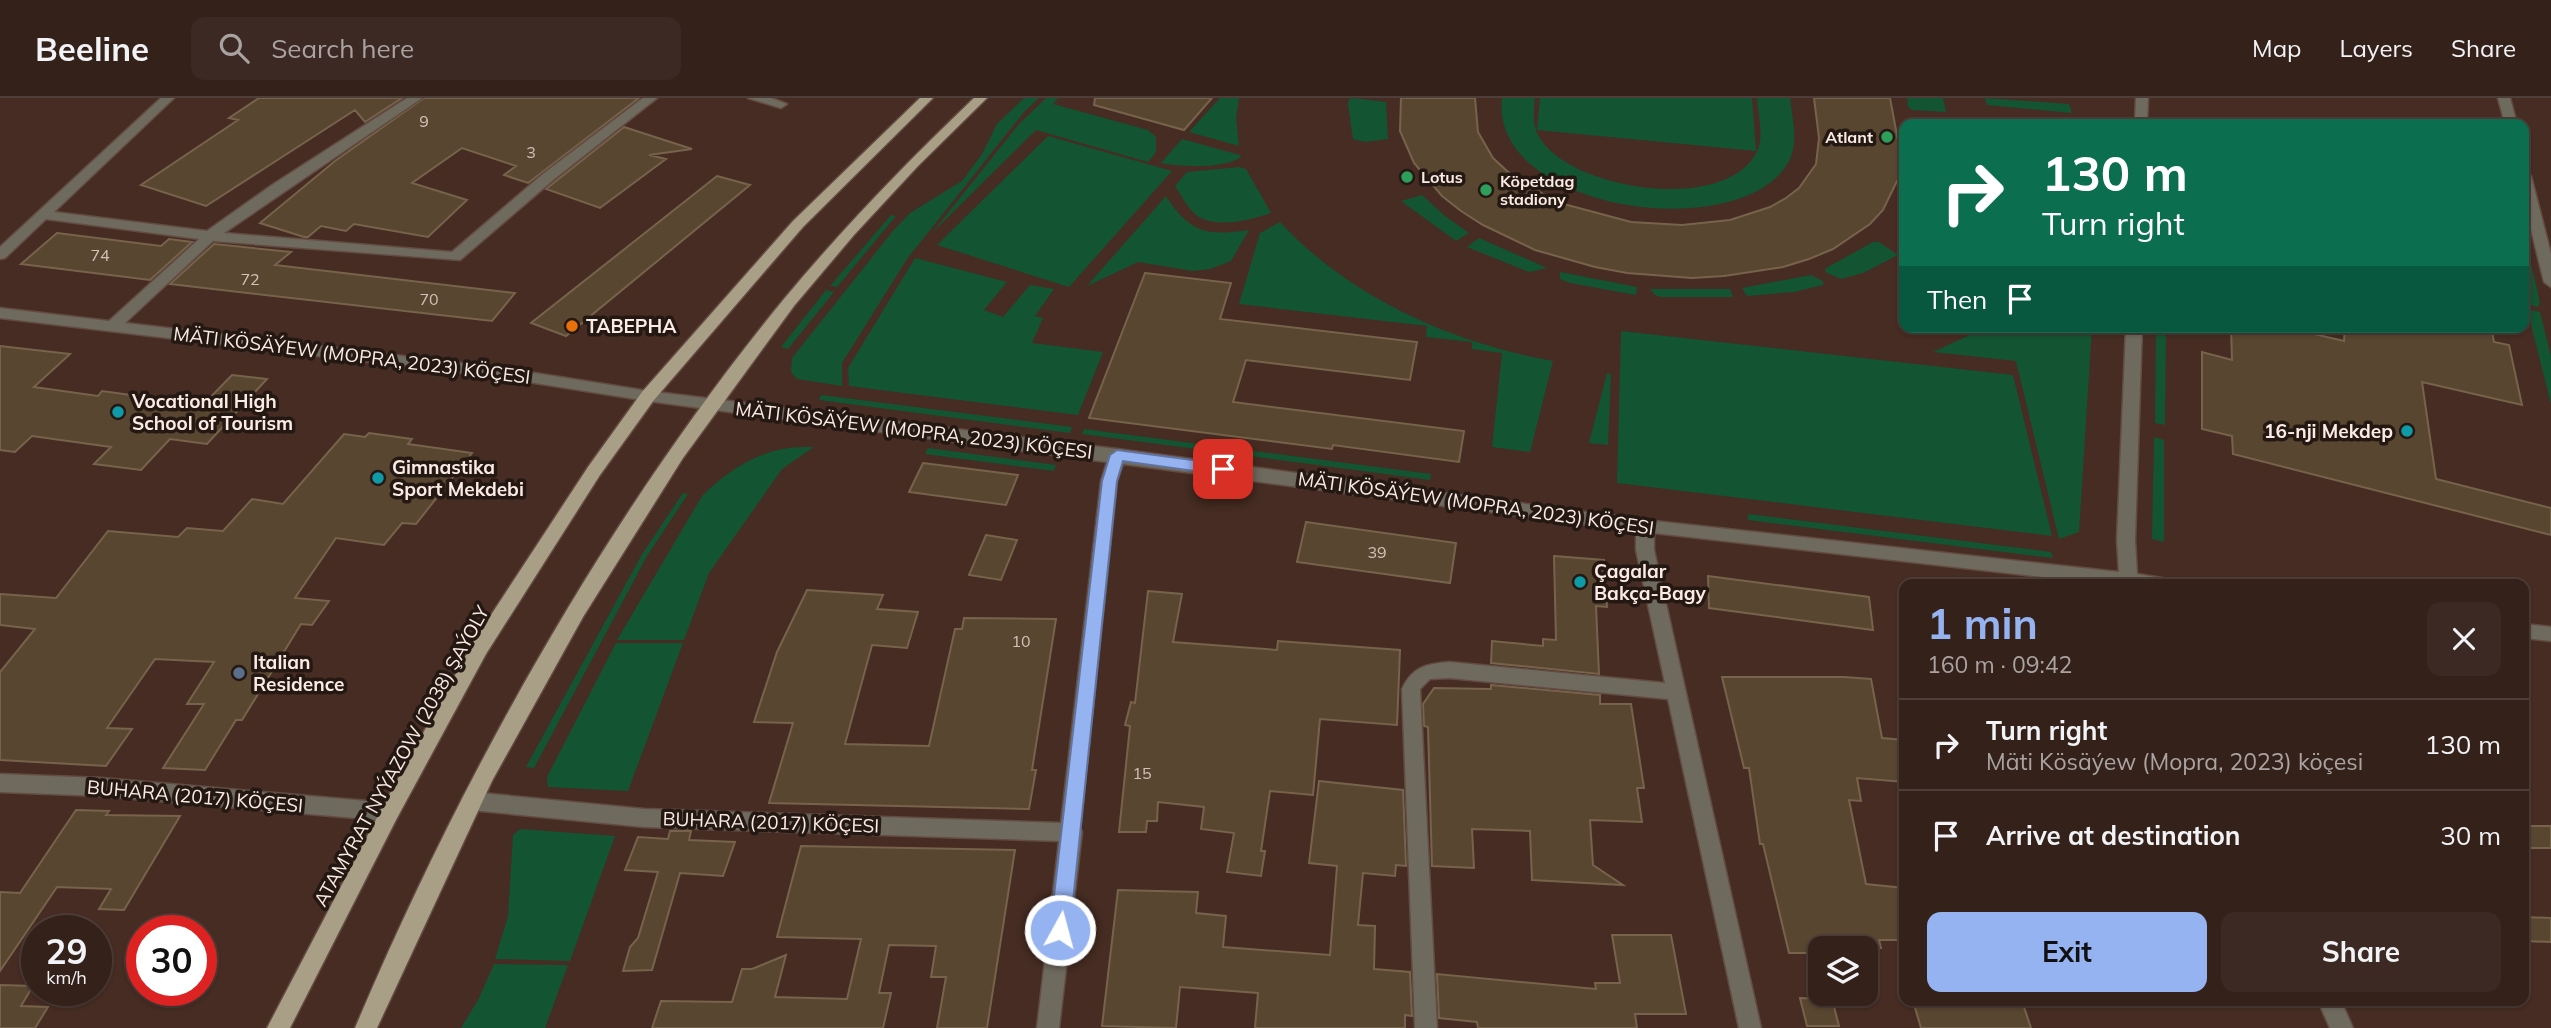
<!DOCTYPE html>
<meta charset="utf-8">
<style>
body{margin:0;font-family:Mulish,sans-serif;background:#3c2923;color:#f1f3f6;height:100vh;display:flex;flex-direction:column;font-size:26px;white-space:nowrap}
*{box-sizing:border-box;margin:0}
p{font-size:23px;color:#a9a3a2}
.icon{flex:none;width:38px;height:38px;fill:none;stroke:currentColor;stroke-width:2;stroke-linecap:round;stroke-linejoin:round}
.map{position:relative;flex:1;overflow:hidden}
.details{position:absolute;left:1899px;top:481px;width:630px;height:427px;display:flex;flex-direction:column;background:#34211a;border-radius:14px;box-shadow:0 2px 5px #0004,0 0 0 2px #4e3e39}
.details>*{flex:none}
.hud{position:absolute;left:1899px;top:21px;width:630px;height:214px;border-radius:14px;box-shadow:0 2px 5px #0004,0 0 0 2px #4e3e39;background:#0b6e4f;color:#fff;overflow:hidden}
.controls{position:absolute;left:1808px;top:838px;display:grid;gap:14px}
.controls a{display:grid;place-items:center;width:70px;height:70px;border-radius:14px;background:#34211a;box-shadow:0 2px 5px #0004,0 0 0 2px #4e3e39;font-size:35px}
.speed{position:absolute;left:21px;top:817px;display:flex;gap:14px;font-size:35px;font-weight:700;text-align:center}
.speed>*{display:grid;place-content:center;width:91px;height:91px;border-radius:50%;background:#34211a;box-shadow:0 2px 5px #0004,0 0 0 2px #4e3e39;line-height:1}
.speed small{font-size:18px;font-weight:400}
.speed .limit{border:10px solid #d22;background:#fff;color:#111}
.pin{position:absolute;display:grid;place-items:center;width:60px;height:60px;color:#fff;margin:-30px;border-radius:14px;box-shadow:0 4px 10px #0006}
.me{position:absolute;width:77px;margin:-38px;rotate:7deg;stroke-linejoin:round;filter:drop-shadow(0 0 5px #0008)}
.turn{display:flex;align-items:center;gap:24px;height:147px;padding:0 28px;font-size:32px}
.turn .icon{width:91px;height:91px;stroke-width:2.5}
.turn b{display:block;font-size:49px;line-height:60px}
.then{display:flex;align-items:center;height:66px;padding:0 28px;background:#0003;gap:14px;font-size:26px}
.round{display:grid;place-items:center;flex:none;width:74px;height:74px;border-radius:14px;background:#3c2923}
.overview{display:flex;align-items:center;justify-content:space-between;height:119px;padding:0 28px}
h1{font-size:42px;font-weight:700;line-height:52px;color:#95b2f1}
.button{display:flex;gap:14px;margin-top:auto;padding:14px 28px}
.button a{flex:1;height:80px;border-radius:14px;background:#95b2f1;color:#111;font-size:28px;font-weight:700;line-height:80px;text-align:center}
.button a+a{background:#3c2923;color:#f1f3f6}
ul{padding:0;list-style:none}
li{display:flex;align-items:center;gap:21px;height:91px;padding:0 28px;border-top:2px solid #4e3e39}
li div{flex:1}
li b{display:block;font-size:26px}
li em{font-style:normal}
header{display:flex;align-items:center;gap:42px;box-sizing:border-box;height:98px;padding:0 35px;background:#34211a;border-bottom:2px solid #4e3e39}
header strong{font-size:33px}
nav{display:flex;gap:38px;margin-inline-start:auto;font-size:24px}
.search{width:490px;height:63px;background:#3c2923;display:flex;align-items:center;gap:18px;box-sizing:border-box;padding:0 24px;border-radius:14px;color:#a9a3a2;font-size:26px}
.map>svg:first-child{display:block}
.green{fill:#135432}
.building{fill:#594630;stroke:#77634c;stroke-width:2}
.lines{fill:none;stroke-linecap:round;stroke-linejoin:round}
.minor-casing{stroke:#634b41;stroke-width:3}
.major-casing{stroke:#634b41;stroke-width:3}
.minor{fill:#6e6a5e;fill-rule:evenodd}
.major{fill:#a89f86;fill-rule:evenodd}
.route{fill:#95b2f1;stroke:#61749d;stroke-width:2}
.leisure-dot{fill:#2e9e5b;stroke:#241813;stroke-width:2.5}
.food-dot{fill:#e8710a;stroke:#241813;stroke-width:2.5}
.culture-dot{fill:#0f9aa8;stroke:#241813;stroke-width:2.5}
.service-dot{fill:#5c6f8a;stroke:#241813;stroke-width:2.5}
.labels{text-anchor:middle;stroke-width:7;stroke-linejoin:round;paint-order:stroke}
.number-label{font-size:16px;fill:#d3c2b7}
.far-poi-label{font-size:16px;font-weight:bold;fill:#fcebe4;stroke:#241813;text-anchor:start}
.poi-label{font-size:19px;font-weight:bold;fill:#fcebe4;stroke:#241813;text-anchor:start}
.street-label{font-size:19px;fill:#fcebe4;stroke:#241813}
</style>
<header>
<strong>Beeline</strong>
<div class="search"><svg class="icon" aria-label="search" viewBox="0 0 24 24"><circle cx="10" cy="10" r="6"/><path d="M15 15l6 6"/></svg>Search here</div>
<nav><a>Map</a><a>Layers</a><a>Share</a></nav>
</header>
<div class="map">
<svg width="2551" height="930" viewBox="0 0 2551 930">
<rect width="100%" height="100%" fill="#462c22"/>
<path class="green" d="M1024,0h15l-15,14 -117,147 -65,104v23l-45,-7 -6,-7 1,-14 100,-126 18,-19 52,-32 20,-27 15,-30z
M1046,0h12l-5,6 95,26 8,7v15l-8,10 -112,-32 -105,104 88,-110z
M1220,0h19l-3,20 3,28 -50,-14z
M1353,0l33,4 2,37 -23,3 -12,-3 -5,-35 1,-5z
M1502,0h33c-1,13 -3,25 3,37 30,57 198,81 221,11 4,-14 -1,-33 -2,-48h33c2,20 9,45 -1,63 -45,86 -301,50 -287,-63z
M1540,0h212l4,53 -219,-21z
M1907,0h36l3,14 -34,-2 -4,-3z
M1985,0l84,6 3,9 -85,-8z
M1048,38l124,35 -103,116 -132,-42z
M1182,41l58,16 1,2c-15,12 -61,10 -80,6z
M1239,69l7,2 25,44c-21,7 -57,17 -76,1 -9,-8 -14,-19 -20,-28l12,-14z
M1422,97l23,21 24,17 -13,8 -55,-40z
M1166,98c24,37 40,40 83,34l-18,31 -21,8 -17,2 -55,-9 -51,24z
M891,117l5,1 -59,71 -7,-1z
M1280,124c70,76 173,121 273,139l-23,91 -38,-5 10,-94 -30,-4v-7l-46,-5 1,-11 -188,-22 21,-71z
M2524,134l16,71 -2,4 -12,-3z
M1479,140l68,30 -18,4 -62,-25z
M1873,144h6l19,13 -35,18 -22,6 -16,-7 1,-4z
M915,160l92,24 -23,28 19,7 27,-32 24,4 -19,27 8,2 -11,25 71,9 -25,63 -229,-29 -1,-18z
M1560,174l77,15 -1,8 -66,-12 -10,-4z
M1811,177l12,6v4l-29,7 -47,4 -5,-8z
M1650,191h80l3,8h-72l-6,-2z
M826,192l8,2 -46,57 -7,-2z
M2527,211l13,3 11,44v48z
M1987,229h105l-13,205 -20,7 -43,-178 -83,-9z
M2156,229h10l-1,98 -10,-2z
M1621,233l392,44 39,161 -435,-53z
M1607,275l4,1 -3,71 -19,-2z
M821,297l251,32 -2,6 -251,-33z
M1084,331l347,45 -1,6 -348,-46z
M2154,339l10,3v102l-12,-3z
M804,349h10l-32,22 -73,104 -25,67h-67l85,-144c28,-28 62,-49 102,-49z
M928,350l128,17 -2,6 -129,-17z
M683,395l5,1 -41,62 -113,212 -8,-1 115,-211z
M1748,416l303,38 2,6 -305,-38z
M616,545h67l-55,148 -80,-4 -1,-10z
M520,731l95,7 -45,125 -75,-2 13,-43 5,-81z
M494,866l74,1 -23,63h-84l17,-28z"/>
<path class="building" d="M259,0h143l-37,24 -10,-12 -149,96 -65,-21 97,-65 -9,-2z
M424,0h215l-111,85 -24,-8 12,-9 -54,-18 -50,35 55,17 -39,37 -74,-13 -8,7 -25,-5 -13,11h-4l-44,-14 75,-62z
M1095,0h117l-28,32 -90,-25z
M1401,0h74l3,34 15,26 13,12 15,12 39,21 71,19 51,3 48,-5 40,-13 16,-9 13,-10 17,-24 3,-26 -5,-40h76l9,48 -1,33 -15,31 -13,14 -37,25 -24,10 -26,8 -59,9 -32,2 -65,-5 -32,-6 -60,-17 -52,-25 -22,-14 -19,-15 -28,-33 -14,-32z
M624,29l68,22 -43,6 17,4 -66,49 -54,-19z
M717,78l33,9 -184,151 -35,-13z
M57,135l104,13 8,-7 23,3 -42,38 -129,-16z
M214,146l77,8 -16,13 240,28 -23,28 -322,-37z
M1145,175l86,10 -11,36 197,23 -7,38 -164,-20 -13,42 231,29 -5,31 -126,-17 -1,4 -243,-31z
M2231,229h53l60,14 1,-14h146l3,15 15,3 13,60 -100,-23 14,97 115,29v27l-318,-81 -1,-18 -30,-7v-77l30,8z
M0,248l70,8 -36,33 64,9 4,-5 36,5 -4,4 65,9 33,-34 35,4 -60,65 -37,-5 -29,31 -47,-6 17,-17 -79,-11 -17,16 -15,-2z
M369,335l43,6 -4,5 64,9 -56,71 -14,-1 -18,22 -48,-7 -41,60 34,3 -17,24 -11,-1 -59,96h-6l-31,50 -42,-2 41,-64h-17l27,-42 -59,-3 -48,69 25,1 -26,37 -106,-6v-88l35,-43 -35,-4v-31l56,4 52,-67 70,6 9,-9 36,3 29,-32 31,5 61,-70 21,3z
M923,365l95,12 -12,30 -97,-13z
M1306,424l150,21 -6,40 -153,-21z
M986,437l31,5 -16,40 -32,-5z
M1554,458l50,4 3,47 -11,-1 3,68 -108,-11 1,-22 51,5v-7l13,1z
M1708,478l161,21 4,33 -164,-22z
M807,492l76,5 -6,14 41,3 -11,36 -35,-3 -27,99 84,2 26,-117h7l2,-11 92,1 -24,151h4l-7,39 -260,-6 24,-80 -39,-1 23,-70z
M1148,493l34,3 -9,48 104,8 1,-9 122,9 -3,75 -77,-6 -7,76 -43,-4 -9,60h4l-4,25 -34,-4 7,-39 -33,-4 3,-22 -46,-5 -1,19h-10l-1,11h-27l11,-106 -5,-1 6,-23 4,1z
M1722,579h122l27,2 11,59 22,2v42l-47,-4 4,23 -12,-1 17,84 38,4v52h-25l2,8h-61v5h-31l-26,-109h-3l-11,-76h-5z
M1491,587l109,10v9h31l13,84h-7l5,34 -52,-2 3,45 30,20 -91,-5 -2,-49 -58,-2 2,39 -42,-2 -4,-139 -4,-1 -1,-22 11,-16 57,1z
M1319,683l84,9 3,76 -10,-1 -1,11 -32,-3 -5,52 17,1 -1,43 36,3 2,44 -7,-1v13h-150l3,-35 -78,-6 -4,41 -74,-2 16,-136 80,2 -2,21 30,3 -3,31 107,8 7,-89 -28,-3z
M76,712l33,1 -3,4 74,1 -56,94 -25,-1 12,-20 -54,-2 -57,84v-79l20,1z
M2524,728h27v22h-27z
M670,733h21l-2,9 46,2 -12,34 -43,-3 -28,97 -29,1 7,-24 8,-9 20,-66 -33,-2 13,-33 30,2z
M801,748l214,4 -28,178h-50l9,-51h-15l5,-31 -47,-1 -10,48h12l-8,35h-231l9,-27 71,1 10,-33h10l34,-14 -11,42 72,2 14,-60 -84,-2z
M2524,819l27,1v24l-27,-1z
M1612,837h59l15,79h-51l2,14h-159l-1,-6 -38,-4 -2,-44 159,15 -1,-6h25z
M0,887l33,1 -12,20 27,1 -13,21h-35z
M1800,900l32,1 7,27h-32z
M1913,903h109l9,27h-110z"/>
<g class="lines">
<defs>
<path id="minor" d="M161,0h13l-120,114 153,19 65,-46 135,-87h15l-198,135 228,19 91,-78 100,-76h14l-104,82 -93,80 -247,-19 -88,82 378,45 145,23 469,58 528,71 474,52 -2,-32 9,-213h16l-7,213 2,34 31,5 3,5h-65l-452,-51v17l107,478h-22l-71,-329 -219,-21 -19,1 -10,10 17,339h-22l-13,-339c10,-22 24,-25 47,-27l216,21 -29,-133v-19l-513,-67 -6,17 -37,347 2,4 -23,196h-22l22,-187 -415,-14 -173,-17 -7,-3 -3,-6 3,-6 7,-3 173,17 417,14 40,-342 6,-19 -459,-61 -145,-23 -503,-60v-10l109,13 90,-82 -153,-20 -41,39 -5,1v-12z
M748,0h23l16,6 -6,4z
M2136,0h12l-1,26h-12z
M2498,0h12l7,26h-12z
M2524,74l7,4 20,78v33l-7,-5 -20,-81z
M2524,526l27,3v14l-27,-3z
M0,676l101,4 289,25 7,3 3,6 -3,6 -7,3 -289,-25 -101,-4z
M2318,903h23l12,27h-23z"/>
<path id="major" d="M920,0h13l-130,129 -149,173 -54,75 -114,179 -89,164 -107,210h-23l116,-222 89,-162 116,-177 54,-75 151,-171z
M974,0h13l-69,68 -64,69 -60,71 -111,152 -100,159 -91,164 -115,247h-22c107,-253 254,-516 429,-729 59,-71 123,-137 190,-201z"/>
</defs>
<use href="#minor" class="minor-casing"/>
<use href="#major" class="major-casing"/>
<use href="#minor" class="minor"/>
<use href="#major" class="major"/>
</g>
<path class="route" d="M1117,352l106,14 7,5 -7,6 -100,-14 -6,20 -47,449 -3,7 -7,2 -7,-2 -3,-7 52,-449 8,-26z"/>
<g class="leisure-dot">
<circle cx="1887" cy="39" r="7"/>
<circle cx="1407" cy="79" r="7"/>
<circle cx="1486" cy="92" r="7"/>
</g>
<circle class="food-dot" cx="572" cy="228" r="7"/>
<g class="culture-dot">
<circle cx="118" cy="314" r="7"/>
<circle cx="2407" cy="333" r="7"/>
<circle cx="378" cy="380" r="7"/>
<circle cx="1580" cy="484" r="7"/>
</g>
<circle class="service-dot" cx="239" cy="575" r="7"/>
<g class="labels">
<g class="number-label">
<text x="424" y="29">9</text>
<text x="531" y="60">3</text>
<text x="100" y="163">74</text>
<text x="250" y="187">72</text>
<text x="429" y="207">70</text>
<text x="1377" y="460">39</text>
<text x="1021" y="549">10</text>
<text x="1142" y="681">15</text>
</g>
<g class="far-poi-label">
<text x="1873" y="45" text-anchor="end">Atlant</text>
<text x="1421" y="85">Lotus</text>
<text x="1500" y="89">Köpetdag<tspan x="1500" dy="18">stadiony</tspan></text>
</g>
<g class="poi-label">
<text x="586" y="235">ТАВЕРНА</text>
<text x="132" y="310">Vocational High<tspan x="132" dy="22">School of Tourism</tspan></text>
<text x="2393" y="340" text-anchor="end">16-nji Mekdep</text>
<text x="392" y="376">Gimnastika<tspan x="392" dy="22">Sport Mekdebi</tspan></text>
<text x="1594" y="480">Çagalar<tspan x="1594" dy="22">Bakça-Bagy</tspan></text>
<text x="253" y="571">Italian<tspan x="253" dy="22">Residence</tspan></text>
</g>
<g class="street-label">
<text transform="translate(352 257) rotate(7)" y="7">MÄTI KÖSÄÝEW (MOPRA, 2023) KÖÇESI</text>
<text transform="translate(914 332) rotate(7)" y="7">MÄTI KÖSÄÝEW (MOPRA, 2023) KÖÇESI</text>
<text transform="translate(1476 405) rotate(8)" y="7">MÄTI KÖSÄÝEW (MOPRA, 2023) KÖÇESI</text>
<text transform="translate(401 658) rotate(-61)" y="7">ATAMYRAT NYÝAZOW (2038) ŞAÝOLY</text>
<text transform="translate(195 698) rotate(5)" y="7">BUHARA (2017) KÖÇESI</text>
<text transform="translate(771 724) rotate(2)" y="7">BUHARA (2017) KÖÇESI</text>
</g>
</g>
</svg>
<div class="controls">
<a><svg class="icon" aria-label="layers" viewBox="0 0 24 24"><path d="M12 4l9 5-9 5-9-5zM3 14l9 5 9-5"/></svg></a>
</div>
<div class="speed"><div>29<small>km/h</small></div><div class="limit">30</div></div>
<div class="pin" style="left:1223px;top:371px;background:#d93025"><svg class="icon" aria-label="arrive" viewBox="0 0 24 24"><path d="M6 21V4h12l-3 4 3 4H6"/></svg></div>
<svg class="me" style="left:1060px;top:832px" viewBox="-20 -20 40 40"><circle r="17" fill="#95b2f1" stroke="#fff" stroke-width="3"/><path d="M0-11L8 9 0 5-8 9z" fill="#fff"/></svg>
<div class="hud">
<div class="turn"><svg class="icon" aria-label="right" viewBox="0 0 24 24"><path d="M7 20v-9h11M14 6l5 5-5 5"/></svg><div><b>130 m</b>Turn right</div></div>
<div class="then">Then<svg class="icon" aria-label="arrive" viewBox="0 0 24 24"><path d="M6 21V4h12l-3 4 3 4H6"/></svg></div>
</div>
<section class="details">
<div class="overview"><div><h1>1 min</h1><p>160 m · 09:42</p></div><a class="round"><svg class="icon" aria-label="close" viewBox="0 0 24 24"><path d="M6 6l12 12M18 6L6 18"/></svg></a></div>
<ul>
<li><svg class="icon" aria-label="right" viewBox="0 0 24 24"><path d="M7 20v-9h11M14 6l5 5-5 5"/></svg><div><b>Turn right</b><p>Mäti Kösäýew (Mopra, 2023) köçesi</p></div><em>130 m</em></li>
<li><svg class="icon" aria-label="arrive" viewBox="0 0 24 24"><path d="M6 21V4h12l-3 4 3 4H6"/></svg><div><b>Arrive at destination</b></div><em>30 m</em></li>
</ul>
<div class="button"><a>Exit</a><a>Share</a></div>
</section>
</div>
